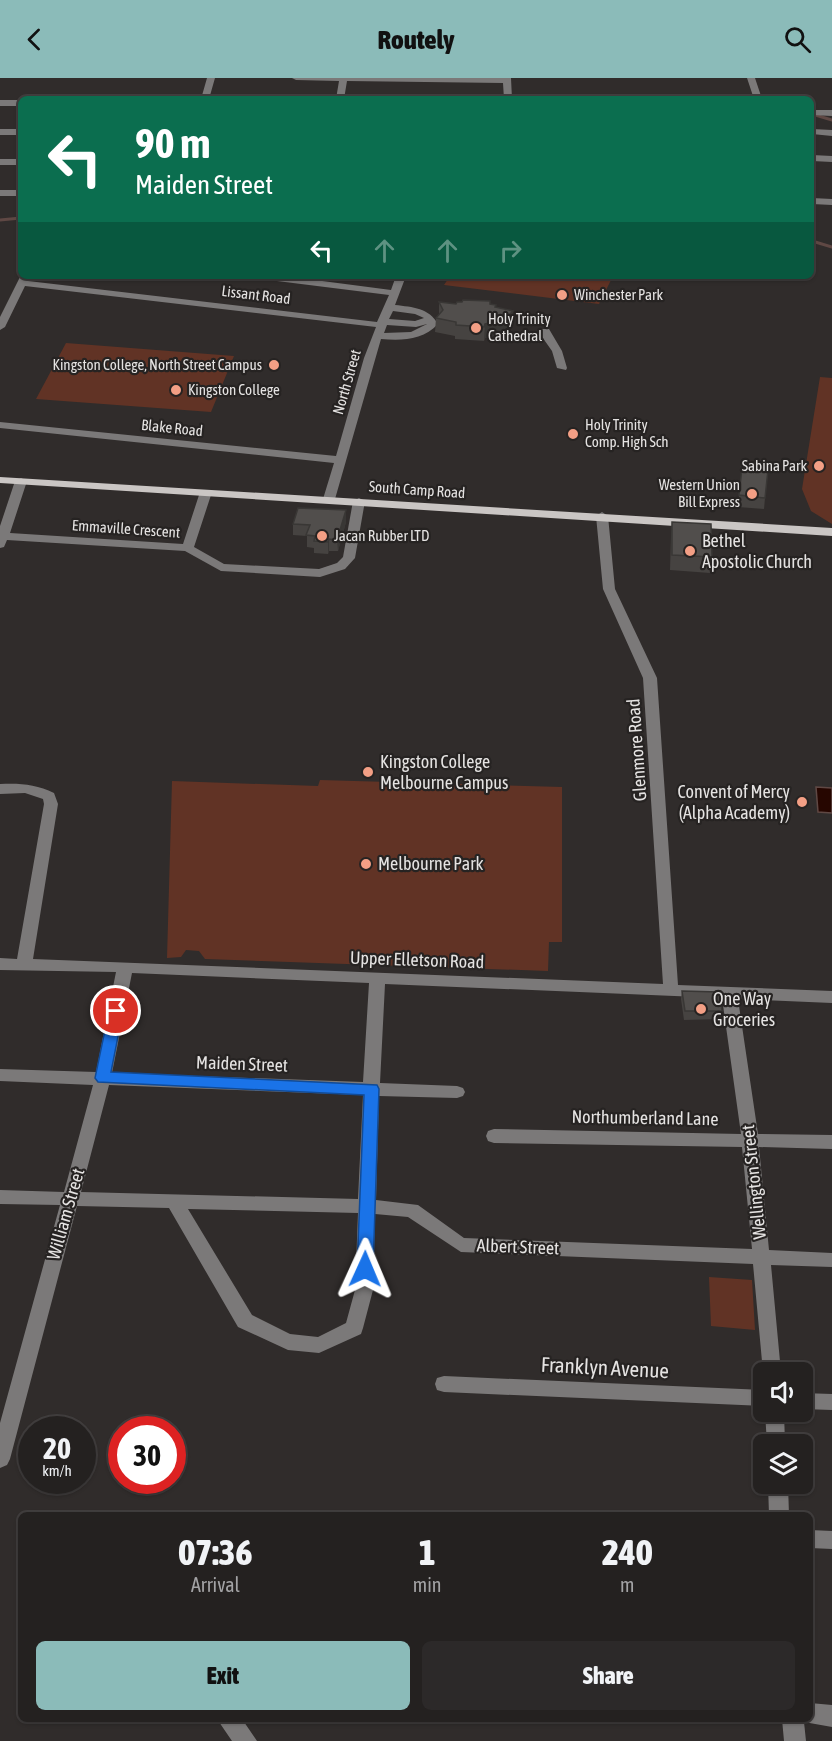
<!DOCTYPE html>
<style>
body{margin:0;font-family:"Asap Condensed",sans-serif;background:#2c2929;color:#f1f3f6;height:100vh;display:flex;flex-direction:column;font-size:22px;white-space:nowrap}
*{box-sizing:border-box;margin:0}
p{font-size:20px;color:#a3a3a5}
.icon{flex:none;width:33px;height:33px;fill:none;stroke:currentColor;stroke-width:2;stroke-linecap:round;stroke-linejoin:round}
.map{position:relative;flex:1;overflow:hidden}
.details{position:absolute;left:18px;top:1434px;width:795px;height:210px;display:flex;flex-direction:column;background:#242120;border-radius:9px;box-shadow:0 2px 4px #0004,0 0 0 2px #413e3e}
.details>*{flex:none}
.guide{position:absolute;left:18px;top:18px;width:796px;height:183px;border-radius:9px;box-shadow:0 2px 4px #0004,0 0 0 2px #413e3e;background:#0b6e4f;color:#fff;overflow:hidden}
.controls{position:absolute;left:753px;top:1284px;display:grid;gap:12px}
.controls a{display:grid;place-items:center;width:60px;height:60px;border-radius:9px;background:#242120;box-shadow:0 2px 4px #0004,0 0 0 2px #413e3e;font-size:30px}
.speed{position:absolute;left:18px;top:1338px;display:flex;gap:12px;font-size:30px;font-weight:700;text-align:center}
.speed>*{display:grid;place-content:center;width:78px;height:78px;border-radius:50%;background:#242120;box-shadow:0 2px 4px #0004,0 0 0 2px #413e3e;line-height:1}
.speed small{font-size:15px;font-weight:400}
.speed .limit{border:9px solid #d22;background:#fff;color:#111}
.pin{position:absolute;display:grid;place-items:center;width:51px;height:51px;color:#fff;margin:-26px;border:3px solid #fff;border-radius:50%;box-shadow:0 2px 6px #0007}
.me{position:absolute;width:66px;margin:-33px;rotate:1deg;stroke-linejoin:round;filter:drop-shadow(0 0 4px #0008)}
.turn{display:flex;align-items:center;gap:21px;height:126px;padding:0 18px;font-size:27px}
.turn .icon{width:78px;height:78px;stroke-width:2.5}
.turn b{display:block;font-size:42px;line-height:51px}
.lanes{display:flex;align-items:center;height:57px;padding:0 18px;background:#0003;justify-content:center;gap:30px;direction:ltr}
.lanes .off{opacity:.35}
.eta{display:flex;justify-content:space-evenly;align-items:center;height:102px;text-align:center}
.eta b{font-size:36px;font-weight:800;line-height:42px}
.cta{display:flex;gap:12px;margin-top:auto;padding:12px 18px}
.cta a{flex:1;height:69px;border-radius:9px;background:#8bbbb9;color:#111;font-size:24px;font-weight:800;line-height:69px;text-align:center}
.cta a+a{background:#2c2929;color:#f1f3f6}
header{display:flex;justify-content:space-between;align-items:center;height:78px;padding:0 18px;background:#8bbbb9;color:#111;font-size:27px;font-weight:800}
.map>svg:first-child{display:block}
.green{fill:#613325}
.water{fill:#260600;stroke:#5f4844;stroke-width:1.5}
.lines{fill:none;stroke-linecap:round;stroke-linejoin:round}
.stream{stroke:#5f4844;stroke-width:3}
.minor{fill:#7b7979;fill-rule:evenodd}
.major{fill:#cac6c4;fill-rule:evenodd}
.wall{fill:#464341}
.shaded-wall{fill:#393735}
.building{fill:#514e4c;stroke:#393735;stroke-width:1.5}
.route{fill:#1a73e8;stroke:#114b97;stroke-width:1.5}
.poi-dot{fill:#f39f85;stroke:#262322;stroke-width:2}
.labels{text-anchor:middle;stroke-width:4.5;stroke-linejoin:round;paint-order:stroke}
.far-street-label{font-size:15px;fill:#e5e3e2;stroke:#262322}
.far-poi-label{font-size:15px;fill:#e5e3e2;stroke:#262322;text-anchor:start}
.poi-label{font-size:18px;fill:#e5e3e2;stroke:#262322;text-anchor:start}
.street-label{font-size:18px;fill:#e5e3e2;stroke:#262322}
.near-street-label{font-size:21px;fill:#e5e3e2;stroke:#262322}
</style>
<header><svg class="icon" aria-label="back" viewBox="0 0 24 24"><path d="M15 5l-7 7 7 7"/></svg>Routely<svg class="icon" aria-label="search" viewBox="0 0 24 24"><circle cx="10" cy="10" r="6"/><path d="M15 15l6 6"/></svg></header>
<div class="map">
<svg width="832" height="1663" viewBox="0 0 832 1663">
<rect width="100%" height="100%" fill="#302c2b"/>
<path class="green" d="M450,198h163l-14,28 -155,-19z
M66,265l168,13 -23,56 -175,-13z
M820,299l12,1v146l-21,-13 -9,-22z
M320,702l242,7v155h-13l-1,29 -343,-12 -6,-8 -13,-1 -5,7 -14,1 5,-177 146,5z
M709,1199l43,3 3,50 -44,-4z"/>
<path class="water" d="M816,709l16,1v25l-14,-1z"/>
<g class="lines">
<path class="stream" d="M812,36l20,6
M0,142l21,-2
M812,163l20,6"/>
<path class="minor" d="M207,0h8l-6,21h-8z
M292,0h219l1,21h-8l-1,-16 -156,-2 -3,18h-8l3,-18 -43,-1z
M747,0h8l7,21h-8z
M0,22h21v6h-21z
M812,32h20v6l-20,-1z
M0,51h21v6h-21z
M812,51l20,1v6l-20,-2z
M812,77l20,1v6l-20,-1z
M0,81h21v6h-21z
M0,112h21v6h-21z
M812,120l20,1v6l-20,-1z
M21,197l9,1 -2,5 349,41 12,-27 -128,-16 -5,-3h28l107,14 5,-14h10l-11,29c18,2 34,3 43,19 -15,16 -36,17 -57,15l-46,160 -6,3 -6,-3 11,-36 -334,-35v-6l336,34 28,-98 12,-31 -351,-41 -20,41 -5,3v-13zM393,233l22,3 9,4 -9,3 -26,-2zM427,246l-16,8 -27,1 3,-8 29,2z
M541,251h8l13,22 5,17 -1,2 -9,-2 -5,-17 -12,-17z
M21,400l6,3 -17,52 173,11 17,-52 2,-2h8l2,2 -18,55 30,17 95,5 18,-6 6,-6 10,-56 6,-3 6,3 -10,57 -10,11 -25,8 -99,-6 -36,-20 -178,-11 -3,7 -4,1v-22l15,-45z
M602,434l6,4 7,73 42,89 21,307 154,6v12l-94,-4 20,135 74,1v14l-73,-2 10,103 63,3v14l-61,-2 10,107 -17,2 -1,-2 -10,-108 -292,-12 -53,-35 -33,-3 -2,76 -10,38 -2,6 -42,19 -31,-3 -50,-23 -69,-119 -92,-2 -67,253 -3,6 -7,3v-45l60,-218 -60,-1v-14l64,2 29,-107 -93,-4v-12l96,3 20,-100 -116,-2v-12l17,1 27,-155 -1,-5 -18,-6 -25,1v-10c19,-1 36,0 54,9l4,11 -25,155 630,25 -20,-306 -40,-89 -7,-73zM132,895l237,10 -6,99 -251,-9zM385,906l337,14 19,136 -247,-5 -6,2 -2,5 2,5 6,2 248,4 10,102 -288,-11 -46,-33 -42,-5 3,-104 78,2 6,-2 2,-4 -2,-4 -6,-2 -77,-3zM109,1007l254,10 -5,104 -277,-7zM188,1131l170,4 -3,77 -9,33 -28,14 -28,-3 -38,-19z
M444,1298l320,14v16l-320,-14 -7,-2 -2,-6 2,-6z
M802,1315l30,1v16l-30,-1z
M765,1334h19l1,32h-18z
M768,1406h20l1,31h-20z
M810,1452l22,1v18l-22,-1z
M810,1625l22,2v22l-28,-5 2,19h-22l-2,-22h28z
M217,1641h25l15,22h-25z"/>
<path class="major" d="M0,399l832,51v8l-832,-53z"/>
</g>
<path class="wall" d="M439,224l17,2 6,-2 28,2 6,3 17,19 -10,8 -18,4 -1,3 -29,-2v-3l-20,-4 1,-14 3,-3z
M742,390l23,30 -1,11 -26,-2z
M346,444l-8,29h-9l-1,3 -14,-1v-5l-7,-1v-11l-14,-1v-11z
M672,444l40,35 -2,16 -40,-3 1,-33z
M682,913l40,20 -1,8 -37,1 -3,-21z"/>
<path class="shaded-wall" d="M513,233v15l-10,8 -18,4 -1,3 1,-17z
M346,432v12l-8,29 -1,-11z
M329,461v12l-1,3v-12z"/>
<path class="building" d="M463,222l27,1v3l6,1 -1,2 18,4 -9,9 -19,4 -1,3 -28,-2v-3l-20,-4 7,-8 -4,-8 17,2 1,-2h5z
M742,390l26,2 -3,28 -26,-3z
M298,430l48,2 -9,30 -8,-1 -1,3 -14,-1 1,-5 -9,-1 4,-10 -17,-1z
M672,444l39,2 1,33 -40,-2z
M682,913l37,1 3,19h-37z"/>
<path class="route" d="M116,928l7,5 -12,61 266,13 2,4 -6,180 -2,5 -6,2 -6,-2 -2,-5 7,-174 -266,-13 -3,-4 14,-67z"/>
<g class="poi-dot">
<circle cx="562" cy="217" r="6"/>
<circle cx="476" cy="250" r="6"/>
<circle cx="274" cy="287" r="6"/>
<circle cx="176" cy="312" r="6"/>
<circle cx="573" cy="356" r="6"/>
<circle cx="819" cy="388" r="6"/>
<circle cx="752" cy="416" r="6"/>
<circle cx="322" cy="458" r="6"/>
<circle cx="690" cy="473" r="6"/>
<circle cx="368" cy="694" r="6"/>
<circle cx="802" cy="724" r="6"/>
<circle cx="366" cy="786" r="6"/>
<circle cx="701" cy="931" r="6"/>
</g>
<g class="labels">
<g class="far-street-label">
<text transform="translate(256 217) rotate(7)" y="5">Lissant Road</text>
<text transform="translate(347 304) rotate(-74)" y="5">North Street</text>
<text transform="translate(172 350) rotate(6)" y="5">Blake Road</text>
<text transform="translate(417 412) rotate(4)" y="5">South Camp Road</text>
<text transform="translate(126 451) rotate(4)" y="5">Emmaville Crescent</text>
</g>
<g class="far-poi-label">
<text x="574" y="222">Winchester Park</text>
<text x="488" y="246">Holy Trinity<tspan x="488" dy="17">Cathedral</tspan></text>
<text x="262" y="292" text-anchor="end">Kingston College, North Street Campus</text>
<text x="188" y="317">Kingston College</text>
<text x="585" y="352">Holy Trinity<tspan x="585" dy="17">Comp. High Sch</tspan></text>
<text x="807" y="393" text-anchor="end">Sabina Park</text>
<text x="740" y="412" text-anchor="end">Western Union<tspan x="740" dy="17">Bill Express</tspan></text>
<text x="334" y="463">Jacan Rubber LTD</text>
</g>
<g class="poi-label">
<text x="702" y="469">Bethel<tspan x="702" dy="21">Apostolic Church</tspan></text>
<text x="380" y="690">Kingston College<tspan x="380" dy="21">Melbourne Campus</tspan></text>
<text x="790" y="720" text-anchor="end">Convent of Mercy<tspan x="790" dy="21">(Alpha Academy)</tspan></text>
<text x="378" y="792">Melbourne Park</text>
<text x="713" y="927">One Way<tspan x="713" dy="21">Groceries</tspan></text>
</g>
<g class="street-label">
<text transform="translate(637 672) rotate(-94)" y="6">Glenmore Road</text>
<text transform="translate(417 882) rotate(2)" y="6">Upper Elletson Road</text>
<text transform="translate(242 986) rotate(2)" y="6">Maiden Street</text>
<text transform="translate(645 1040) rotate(1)" y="6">Northumberland Lane</text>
<text transform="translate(754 1104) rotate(-96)" y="6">Wellington Street</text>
<text transform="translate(66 1136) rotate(-74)" y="6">William Street</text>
<text transform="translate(518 1169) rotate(2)" y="6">Albert Street</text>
</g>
<g class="near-street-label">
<text transform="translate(605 1290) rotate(3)" y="7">Franklyn Avenue</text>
</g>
</g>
</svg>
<div class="controls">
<a><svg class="icon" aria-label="sound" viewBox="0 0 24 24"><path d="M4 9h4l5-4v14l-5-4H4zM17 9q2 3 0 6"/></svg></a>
<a><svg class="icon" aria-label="layers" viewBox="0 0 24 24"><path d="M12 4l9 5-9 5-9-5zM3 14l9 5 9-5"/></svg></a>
</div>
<div class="speed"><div>20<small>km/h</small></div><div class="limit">30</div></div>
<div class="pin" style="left:116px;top:933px;background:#d93025"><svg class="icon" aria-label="arrive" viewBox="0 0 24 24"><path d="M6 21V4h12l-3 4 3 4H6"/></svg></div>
<svg class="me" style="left:365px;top:1191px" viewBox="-20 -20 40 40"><path d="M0-17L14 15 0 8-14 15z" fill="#1a73e8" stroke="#fff" stroke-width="4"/></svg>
<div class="guide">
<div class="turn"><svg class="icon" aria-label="left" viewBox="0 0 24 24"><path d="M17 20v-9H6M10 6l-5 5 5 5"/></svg><div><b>90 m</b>Maiden Street</div></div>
<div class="lanes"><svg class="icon" aria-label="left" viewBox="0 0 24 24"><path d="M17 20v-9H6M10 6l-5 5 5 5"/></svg><svg class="icon off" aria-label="ahead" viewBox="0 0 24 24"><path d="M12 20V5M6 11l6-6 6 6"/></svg><svg class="icon off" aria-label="ahead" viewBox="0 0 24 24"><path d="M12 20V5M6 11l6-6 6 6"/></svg><svg class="icon off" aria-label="right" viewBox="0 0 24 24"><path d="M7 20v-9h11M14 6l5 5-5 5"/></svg></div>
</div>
<section class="details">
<div class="eta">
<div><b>07:36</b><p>Arrival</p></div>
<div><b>1</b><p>min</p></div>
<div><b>240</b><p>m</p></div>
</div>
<div class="cta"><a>Exit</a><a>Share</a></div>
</section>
</div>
